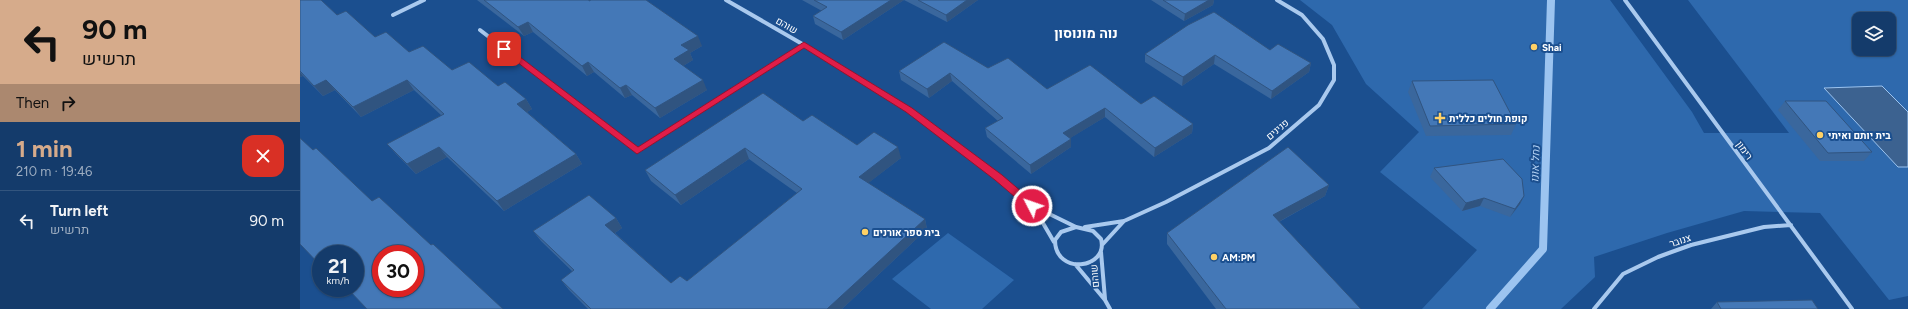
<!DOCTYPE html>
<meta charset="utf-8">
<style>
body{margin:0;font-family:Figtree,Heebo,sans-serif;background:#214673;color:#f1f3f6;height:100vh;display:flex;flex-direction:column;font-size:15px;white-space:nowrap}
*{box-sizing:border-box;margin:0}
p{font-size:13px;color:#9dadc1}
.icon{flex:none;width:22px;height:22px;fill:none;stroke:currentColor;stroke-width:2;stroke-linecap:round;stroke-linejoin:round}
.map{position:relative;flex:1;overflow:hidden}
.drawer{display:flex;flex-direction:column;background:#143b6b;width:300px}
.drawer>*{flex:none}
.top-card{background:#d6ab8b;color:#111;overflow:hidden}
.buttons{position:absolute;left:1552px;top:12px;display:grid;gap:8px}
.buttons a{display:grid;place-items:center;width:44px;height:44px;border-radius:8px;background:#143b6b;box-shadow:0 1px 3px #0004,0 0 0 1px #33557e;font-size:20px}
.speed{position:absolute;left:12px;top:245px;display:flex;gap:8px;font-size:20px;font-weight:700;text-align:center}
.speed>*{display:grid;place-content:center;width:52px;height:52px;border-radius:50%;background:#143b6b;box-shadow:0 1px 3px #0004,0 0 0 1px #33557e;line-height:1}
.speed small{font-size:10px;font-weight:400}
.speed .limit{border:6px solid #d22;background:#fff;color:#111}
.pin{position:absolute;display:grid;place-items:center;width:34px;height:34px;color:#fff;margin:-17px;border-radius:8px;box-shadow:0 2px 6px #0006}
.me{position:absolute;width:44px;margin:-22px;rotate:311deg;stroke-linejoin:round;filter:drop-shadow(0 0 3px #0008)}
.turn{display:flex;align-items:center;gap:14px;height:84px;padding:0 16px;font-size:18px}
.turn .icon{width:52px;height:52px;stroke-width:2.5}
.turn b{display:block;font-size:28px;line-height:34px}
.then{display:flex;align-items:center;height:38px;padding:0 16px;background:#0003;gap:8px;font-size:15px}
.round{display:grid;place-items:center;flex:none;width:42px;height:42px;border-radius:12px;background:#214673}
.headline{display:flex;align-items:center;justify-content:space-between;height:68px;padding:0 16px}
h1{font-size:24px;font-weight:700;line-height:30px;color:#d6ab8b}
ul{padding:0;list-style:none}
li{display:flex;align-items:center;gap:12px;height:60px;padding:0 16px;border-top:1px solid #33557e}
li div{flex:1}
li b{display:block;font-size:15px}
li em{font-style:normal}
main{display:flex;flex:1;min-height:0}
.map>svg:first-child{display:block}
.green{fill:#2e69ad;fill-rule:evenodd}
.water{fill:#3c6290;stroke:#9cc4f0}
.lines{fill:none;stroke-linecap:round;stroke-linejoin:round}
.stream{stroke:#9cc4f0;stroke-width:8}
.minor{stroke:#a9c9ee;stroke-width:4}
.wall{fill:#3a679d}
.shaded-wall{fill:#305480}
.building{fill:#4478b7;stroke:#305480;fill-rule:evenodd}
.route{fill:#e11d48;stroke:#92132f}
.poi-dot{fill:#ffd166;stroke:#1b4f8f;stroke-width:1.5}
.labels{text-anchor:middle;stroke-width:4;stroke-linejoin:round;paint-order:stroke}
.street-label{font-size:10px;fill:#fff;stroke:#1b4f8f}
.poi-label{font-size:10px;font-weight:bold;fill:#fff;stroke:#1b4f8f;text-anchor:start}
.water-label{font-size:11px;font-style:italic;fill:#b5d3f5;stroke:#1b4f8f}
.district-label{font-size:14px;font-weight:bold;fill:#fff;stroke:#1b4f8f}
</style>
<main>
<section class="drawer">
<div class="top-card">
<div class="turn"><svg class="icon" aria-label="left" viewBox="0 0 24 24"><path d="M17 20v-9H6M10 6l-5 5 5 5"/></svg><div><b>90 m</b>תרשיש</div></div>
<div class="then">Then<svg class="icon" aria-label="right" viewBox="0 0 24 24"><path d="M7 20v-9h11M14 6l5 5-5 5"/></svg></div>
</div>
<div class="headline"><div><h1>1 min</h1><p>210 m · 19:46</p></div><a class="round" style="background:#d93025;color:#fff"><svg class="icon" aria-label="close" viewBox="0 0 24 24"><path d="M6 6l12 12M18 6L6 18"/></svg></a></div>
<ul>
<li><svg class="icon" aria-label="left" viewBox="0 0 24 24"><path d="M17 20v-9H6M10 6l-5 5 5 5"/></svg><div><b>Turn left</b><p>תרשיש</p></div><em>90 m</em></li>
</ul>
</section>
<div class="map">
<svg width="1608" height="309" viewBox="0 0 1608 309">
<rect width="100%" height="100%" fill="#1b4f8f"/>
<path class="green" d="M1000,0h310l82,112 12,21h85l-101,-133h220v296l-19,4 -69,-87 -76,-2 -77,22 -73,24 1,20 -34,32h-139l55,-59 -97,-78 39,-40 -53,-48 -34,-59zM1559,19h30v30h-30z
M648,233l66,47 -32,29h-51l-39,-30z"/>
<path class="water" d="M1582,86l26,26v55h-10l-74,-79z"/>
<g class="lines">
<path class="stream" d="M1190,309l53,-60 8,-249"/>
<path class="minor" d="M426,0l78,45 105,65 90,67 34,29 43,21
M1325,0l227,309
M93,15l31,-15
M180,30l157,121 167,-106
M733,206l21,36
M776,227l17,4 8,8c8,30 -46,37 -46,1l6,-8z
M785,227l39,-6 42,-19 103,-54 50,-43 15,-25v-15l-11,-26 -21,-24 -25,-15
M802,245l22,-24
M801,252l4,47
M775,264l30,36 5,9
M1294,309l29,-35 35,-17 33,-12 73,-18 27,-2"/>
</g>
<path class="wall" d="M0,0l37,15 38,22 34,15 43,18 46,16 28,13 6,10 -5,3 49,42 6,10 -78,47 -57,-54 -31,17 -20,-20 -9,-10 55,-28 -28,-26 -53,27 -26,-27 -12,6 -20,-20 -3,1z
M177,0h112l113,46 -12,7 3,7 -10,6 24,24 -47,28 -28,-23 -7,3 -31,-26 -7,4 -54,-44 -9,4z
M502,0h102l-61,40 -28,-16 -2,-8 9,-5z
M604,0h74l-31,22z
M851,0h63l-1,5 -29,16z
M970,50l41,13 -2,9 -38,27 -57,-35 -32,22 -37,-24v-8z
M688,68l59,21 94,15 52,20 -1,9 -38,24 -49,-40 -35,21 1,9 -40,27 -44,-37 -2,-9 13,-7 -46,-40 -23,17 -28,-18 -2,-9z
M1112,81l104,43 -5,11 -85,1 -18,-44z
M1485,101l87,51 -8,9h-44l-42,-51z
M503,121l54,24 44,13 -33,25 57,36 2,10 -85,80h-254l-19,-19 -8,-10 12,-8 -32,-31 -8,-10 83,-13 6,10 -7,5 56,50 16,-2 110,-88 -48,-34 -68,46 -30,-24 -6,-11z
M1134,168l86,36 -10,13 -30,-11 -18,5 -32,-34z
M1029,185l-4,11 -46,26 82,87h-145l-49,-65v-11z
M1417,302l101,7h-107z"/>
<path class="shaded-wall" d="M591,0h13l-61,40 -2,-8z
M667,0h11l-31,22 -1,-7z
M909,0h5l-1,5 -29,16 1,-7z
M228,22l5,10 -9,4 -6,-9z
M398,36l4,10 -12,7 3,7 -15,9 -4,-10 7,-14z
M915,55l-1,9 -32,22 1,-9z
M288,62l6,10 -7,4 -5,-10z
M1011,63l-2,9 -38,27 1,-8z
M0,72l3,4 -3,1z
M650,73l2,8 -23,17 -2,-9z
M26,80l9,10 -12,6 -9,-10z
M107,80l7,10 -53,27 -8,-10z
M403,80l4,10 -47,28 -5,-10z
M326,85l6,10 -7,3 -5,-10z
M226,99l6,10 -8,5 -7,-10z
M805,108v9l-41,25 -1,-9z
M893,124l-1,9 -38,24 1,-9z
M771,139v8l-40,27 -1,-9z
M139,147l8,10 -31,17 -9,-10z
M598,147l3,11 -39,30 -3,-11z
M445,148l4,11 -68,46 -6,-10z
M276,154l6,10 -78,47 -7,-10z
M1029,185l-4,11 -54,30 2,-11z
M1224,196l-4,8 -10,13 5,-8z
M1184,198l-4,8 -18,5 4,-8z
M316,218l6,10 -10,7 -7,-10z
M625,219l2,10 -85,80h-15z
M42,288h7l-4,2z"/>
<path class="building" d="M0,0h21l16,15 9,-4 29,26 11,-5 23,20 14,-6 29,24 17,-8 29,24 7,-4 21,17 -9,5 59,50 -79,47 -58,-54 -32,17 -20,-20 57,-30 -37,-34 -54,27 -27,-27 -12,6 -14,-15z
M184,0h105v1l2,-1h55l52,36 -17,9 8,5 -15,9 29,21 -48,28 -29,-23 -6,3 -32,-26 -6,4 -54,-44 -10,5z
M514,0h77l-50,32 -28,-16 14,-9z
M618,0h49l-21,15z
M863,0h46l-24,14z
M914,12l56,38 8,-6 33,19 -39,28 -57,-36 -32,22 -38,-23 43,-29z
M644,42l44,26 20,-10 39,31 43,-24 51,39 13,-8 39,28 -38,24 -50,-40 -42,25 8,6 -41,26 -45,-37 18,-10 -53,-45 -23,16 -28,-18z
M1193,80l23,44 -86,2 -18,-45z
M463,93l40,28 9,-6 45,30 17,-13 24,15 -39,30 66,42 -98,90h-236l-30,-29 13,-10 -41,-39 56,-36 27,23 -11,7 66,58 9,-7 7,5 115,-92 -57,-41 -70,47 -30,-25z
M1485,101h41l46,51 -44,1z
M0,138l13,12 3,-2 56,53 7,-4 52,48 2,-1 70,65h-136l-20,-21h8v-34h-34v12l-21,-22zM81,254h34v34h-34z
M988,147l41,38 -56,30 88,94h-135l-59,-76z
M1203,159l19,20 2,17 -9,13 -31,-11 -18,5 -32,-35z
M1512,300l6,9h-97l-4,-7z"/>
<path class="route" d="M504,42l108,66 90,67 34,29 1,2 -1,3h-7l-34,-29 -89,-68 -102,-64 -167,106 -137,-105 4,-3 3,1 131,100z"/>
<g class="poi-dot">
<circle cx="1234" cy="47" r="4"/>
<path d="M1138 112h4v4h4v4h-4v4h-4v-4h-4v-4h4z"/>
<circle cx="1520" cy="135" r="4"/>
<circle cx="565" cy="232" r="4"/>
<circle cx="914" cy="257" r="4"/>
</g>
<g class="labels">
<g class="street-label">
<text transform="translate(487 25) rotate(30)" y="4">שוהם</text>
<text transform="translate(977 129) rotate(-40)" y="4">פנינים</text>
<text transform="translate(1445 150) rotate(54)" y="4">רימון</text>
<text transform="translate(1380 240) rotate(-18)" y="4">צנובר</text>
<text transform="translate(794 276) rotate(-95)" y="4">שוהם</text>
</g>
<g class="poi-label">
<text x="1242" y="51">Shai</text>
<text x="1149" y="122">קופת חולים כללית</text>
<text x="1528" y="139">בית יותם ואיתי</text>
<text x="573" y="236">בית ספר אורנים</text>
<text x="922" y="261">AM:PM</text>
</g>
<g class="water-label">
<text transform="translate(1235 164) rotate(-88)" y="4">נחל אונו</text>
</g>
<g class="district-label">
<text x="786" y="38">נוה מונוסון</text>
</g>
</g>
</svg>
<div class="buttons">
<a><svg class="icon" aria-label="layers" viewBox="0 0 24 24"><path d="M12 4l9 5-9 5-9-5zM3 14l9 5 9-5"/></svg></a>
</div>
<div class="speed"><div>21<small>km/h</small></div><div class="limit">30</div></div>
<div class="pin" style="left:204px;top:49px;background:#d93025"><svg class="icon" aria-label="arrive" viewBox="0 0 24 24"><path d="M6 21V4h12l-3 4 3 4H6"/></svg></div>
<svg class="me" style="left:732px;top:206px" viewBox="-20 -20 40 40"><circle r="17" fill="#e11d48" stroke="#fff" stroke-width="3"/><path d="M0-11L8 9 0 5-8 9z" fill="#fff"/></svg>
</div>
</main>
